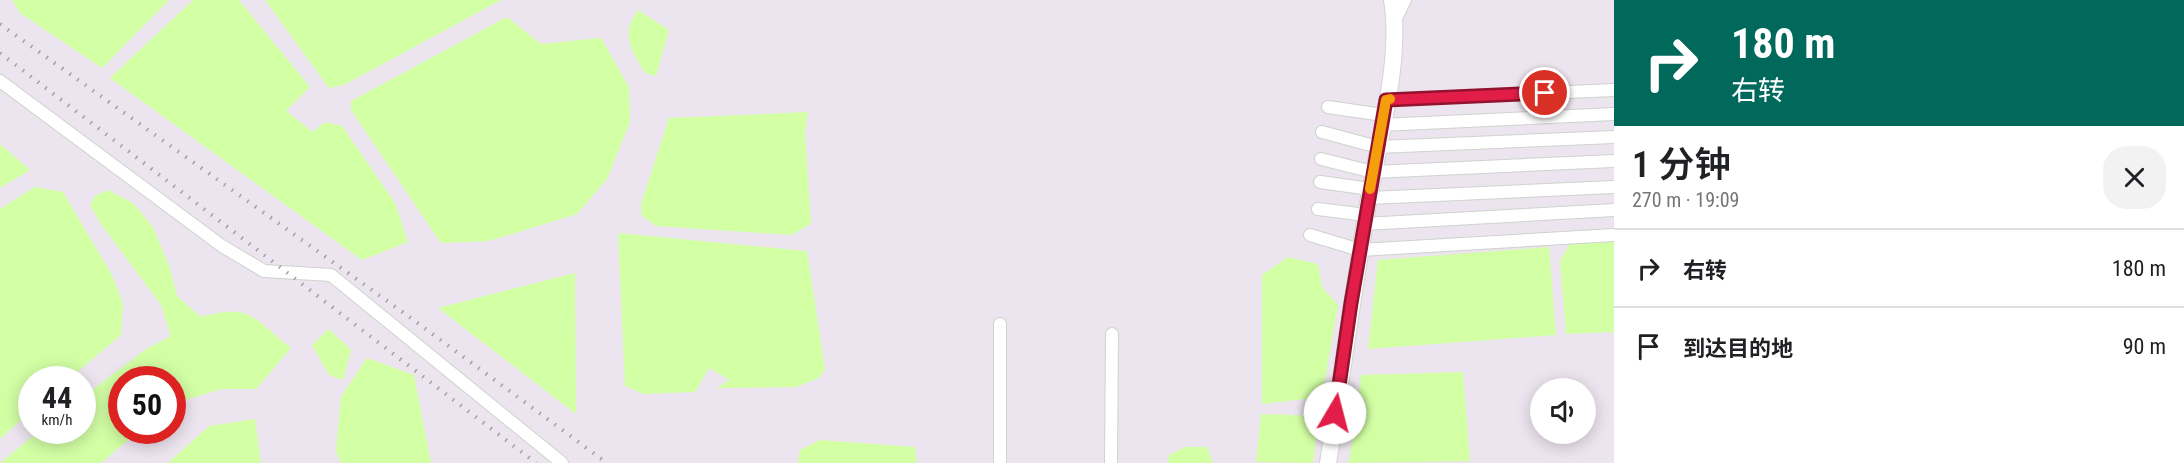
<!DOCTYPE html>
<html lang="zh">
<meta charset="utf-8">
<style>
body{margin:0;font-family:"Roboto Condensed","Noto Sans SC",sans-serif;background:#f2f2f2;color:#202124;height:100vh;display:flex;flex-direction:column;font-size:22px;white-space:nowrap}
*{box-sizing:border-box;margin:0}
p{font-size:20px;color:#757577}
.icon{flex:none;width:33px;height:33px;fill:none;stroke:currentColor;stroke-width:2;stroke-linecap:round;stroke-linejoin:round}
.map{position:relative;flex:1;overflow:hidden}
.details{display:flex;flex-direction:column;background:#fff;width:570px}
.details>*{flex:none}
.top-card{background:#00695c;color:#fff;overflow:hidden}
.tools{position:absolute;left:1530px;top:378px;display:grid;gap:12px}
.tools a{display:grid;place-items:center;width:66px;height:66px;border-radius:50%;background:#fff;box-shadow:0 3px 15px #0003;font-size:30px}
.speed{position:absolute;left:18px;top:366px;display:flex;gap:12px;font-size:30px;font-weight:700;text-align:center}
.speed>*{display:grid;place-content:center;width:78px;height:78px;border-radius:50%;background:#fff;box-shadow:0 3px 15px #0003;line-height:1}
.speed small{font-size:15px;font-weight:400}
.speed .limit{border:9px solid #d22;background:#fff;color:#111}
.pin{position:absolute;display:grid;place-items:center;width:51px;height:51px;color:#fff;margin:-26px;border:3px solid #fff;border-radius:50%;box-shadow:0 2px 6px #0007}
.me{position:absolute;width:66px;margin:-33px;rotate:8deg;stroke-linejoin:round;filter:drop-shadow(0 0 4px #0008)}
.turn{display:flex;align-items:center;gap:21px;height:126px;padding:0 18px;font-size:27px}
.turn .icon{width:78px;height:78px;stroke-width:2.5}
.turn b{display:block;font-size:42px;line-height:51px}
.round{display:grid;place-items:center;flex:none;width:63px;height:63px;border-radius:24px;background:#f2f2f2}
.summary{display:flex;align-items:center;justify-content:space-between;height:102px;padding:0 18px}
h1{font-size:36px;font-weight:600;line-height:45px}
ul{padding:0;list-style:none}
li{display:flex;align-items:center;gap:18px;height:78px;padding:0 18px;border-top:2px solid #e0e0e0}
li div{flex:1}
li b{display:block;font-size:22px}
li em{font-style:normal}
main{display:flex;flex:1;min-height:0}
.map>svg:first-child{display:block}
.water{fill:#d2fea4}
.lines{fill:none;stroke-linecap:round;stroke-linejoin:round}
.minor-casing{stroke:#ced3cc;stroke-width:14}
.secondary-casing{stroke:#d1d7ce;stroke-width:18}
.minor{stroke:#fff;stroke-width:12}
.secondary{stroke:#fff;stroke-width:16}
.rail{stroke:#a0a29f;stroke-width:4;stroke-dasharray:1.5 8;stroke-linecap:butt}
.route-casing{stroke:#92132f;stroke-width:15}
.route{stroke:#e11d48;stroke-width:10}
.slow{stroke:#f59e0b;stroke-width:10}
</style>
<main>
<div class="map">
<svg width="1614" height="463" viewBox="0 0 1614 463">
<rect width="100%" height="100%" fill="#ece4ee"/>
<path class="water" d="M12,0h157l-67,68 -82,-55z
M193,0h46l71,87 -24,24 27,21 12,-10 17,4 53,77 13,39 -46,18 -252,-182z
M265,0h236l-157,85 -15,3z
M638,10l31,20 -13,46 -11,-3c-14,-23 -25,-39 -7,-63z
M507,17l34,27 60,-6 28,49 1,35 -23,57 -30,35 -88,27 -48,2 -90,-133v-9z
M808,112l-3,21 6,91 -20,11 -135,-9 -14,-10 -1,-12 28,-86z
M0,144l30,26 -30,18z
M35,187l28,5 49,83 11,29 -2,31 -52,44 -37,1 -1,31 -31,28v-230z
M108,190l25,13 20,24 17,41 7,28 24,21c50,-14 52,1 90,31l-35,41h-35l-48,15 -1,-24h-50v50l17,1 -38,32h-101l39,-32 43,-1 1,-33 63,-48 25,-13 -10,-31 -60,-81 -11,-19 5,-9z
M618,233l189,18 18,118 -6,9 -23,9 -80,1 14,-8 -21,-12 -14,24 -51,2 -19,-8z
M1614,242v90l-48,2 -6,-73 10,-18z
M1549,247l7,88 -188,14 10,-89z
M1288,257l30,7 4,23 16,18 -16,92 -60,7v-129z
M575,273l1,141 -138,-106z
M329,329l22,21 -8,30 -14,-5 -17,-30z
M367,358l47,17 17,88h-90l-5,-12 5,-54z
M1463,372l7,89 -121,2 12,-88z
M1261,414l58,2 -6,47 -57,-1z
M255,419l6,44h-93l41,-37z
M820,440l95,7 2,16h-119l2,-13z
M1185,447h22l6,16h-45l1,-8z"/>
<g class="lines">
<defs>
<path id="minor" d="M1395,20l10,-20
M0,81l222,165 42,25 67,4 231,188
M1386,100l228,-10
M1328,107l55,8
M1381,125l233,-11
M1322,132l56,15 236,-10
M1321,159l52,13 241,-11
M1320,182l50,7
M1369,198l245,-11
M1318,209l48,6
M1364,224l250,-14
M1310,235l50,15 254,-15
M1000,324v139
M1111,463l1,-129"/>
<path id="secondary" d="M1328,463c14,-88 26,-177 41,-265 10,-60 33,-139 23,-198"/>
</defs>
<use href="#minor" class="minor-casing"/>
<use href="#secondary" class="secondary-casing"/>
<use href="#minor" class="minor"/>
<use href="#secondary" class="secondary"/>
<path class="rail" d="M0,24l404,289 203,150
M0,53l536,410"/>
</g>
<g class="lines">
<defs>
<path id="route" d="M1335,413l16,-110 35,-203 159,-7"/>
</defs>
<use href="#route" class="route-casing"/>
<use href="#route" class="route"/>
<path class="slow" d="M1370,189l16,-89 4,-1"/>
</g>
</svg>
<div class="tools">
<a><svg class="icon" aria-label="sound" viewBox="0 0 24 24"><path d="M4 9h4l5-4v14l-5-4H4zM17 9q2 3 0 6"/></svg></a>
</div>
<div class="speed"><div>44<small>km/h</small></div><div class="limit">50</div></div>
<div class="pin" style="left:1545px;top:93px;background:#d93025"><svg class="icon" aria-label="arrive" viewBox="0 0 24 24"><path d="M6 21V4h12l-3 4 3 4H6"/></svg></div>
<svg class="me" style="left:1335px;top:413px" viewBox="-20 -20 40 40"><circle r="19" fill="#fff"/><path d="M0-13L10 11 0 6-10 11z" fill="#e11d48"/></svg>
</div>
<section class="details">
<div class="top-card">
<div class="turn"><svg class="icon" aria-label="right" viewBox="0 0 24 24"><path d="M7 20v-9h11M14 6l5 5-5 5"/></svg><div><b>180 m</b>右转</div></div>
</div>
<div class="summary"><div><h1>1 分钟</h1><p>270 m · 19:09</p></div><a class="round"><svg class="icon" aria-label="close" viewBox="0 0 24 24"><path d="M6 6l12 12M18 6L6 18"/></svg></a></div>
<ul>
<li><svg class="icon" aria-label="right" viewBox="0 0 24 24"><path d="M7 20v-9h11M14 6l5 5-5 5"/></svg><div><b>右转</b></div><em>180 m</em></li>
<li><svg class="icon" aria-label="arrive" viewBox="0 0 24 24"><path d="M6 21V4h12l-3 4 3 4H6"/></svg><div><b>到达目的地</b></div><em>90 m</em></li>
</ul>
</section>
</main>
